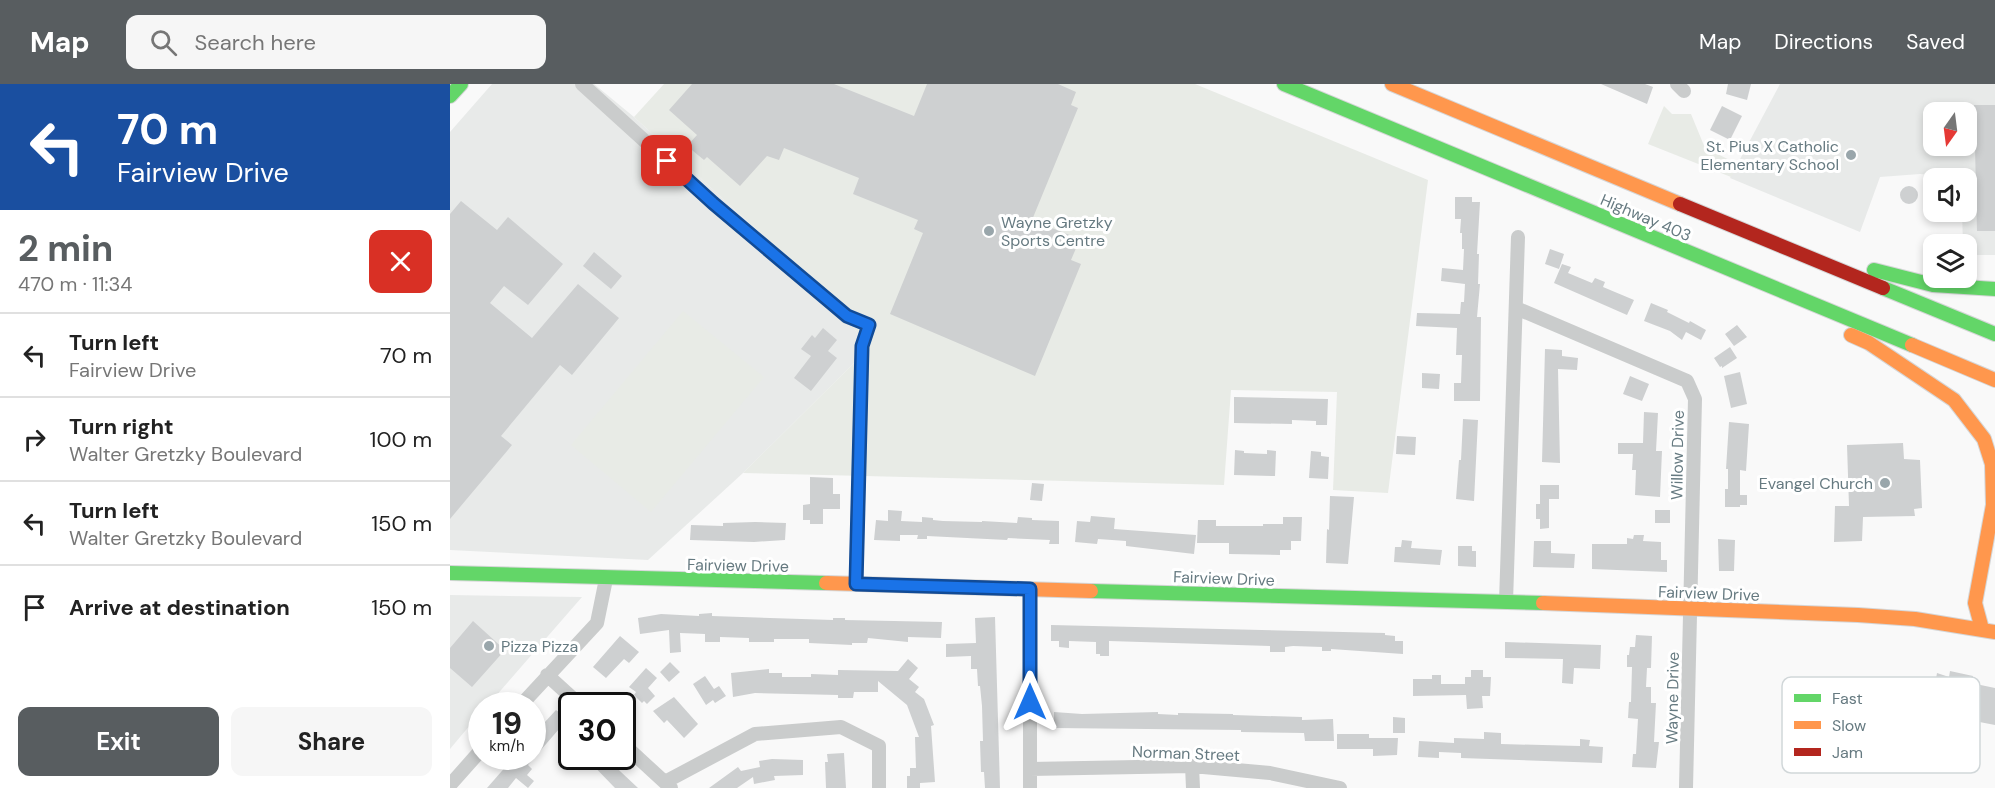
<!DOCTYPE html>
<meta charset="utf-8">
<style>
body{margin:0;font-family:"DM Sans",sans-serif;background:#f6f6f6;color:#222;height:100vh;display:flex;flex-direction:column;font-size:22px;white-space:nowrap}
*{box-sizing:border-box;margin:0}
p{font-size:20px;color:#767676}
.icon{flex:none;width:33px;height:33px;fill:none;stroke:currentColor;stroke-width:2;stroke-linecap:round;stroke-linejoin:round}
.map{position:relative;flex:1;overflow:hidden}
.side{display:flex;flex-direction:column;background:#fff;width:450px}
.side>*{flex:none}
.banner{background:#1a4fa0;color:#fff;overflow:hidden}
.needle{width:39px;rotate:194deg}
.tools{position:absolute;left:1473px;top:18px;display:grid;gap:12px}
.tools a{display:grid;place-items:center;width:54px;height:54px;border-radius:12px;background:#fff;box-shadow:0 3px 9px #0003;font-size:30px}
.speed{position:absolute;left:18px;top:608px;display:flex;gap:12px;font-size:30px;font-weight:700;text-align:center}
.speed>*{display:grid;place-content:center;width:78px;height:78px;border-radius:50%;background:#fff;box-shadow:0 3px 9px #0003;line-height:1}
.speed small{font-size:15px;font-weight:400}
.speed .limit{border:3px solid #111;border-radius:9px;background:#fff;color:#111}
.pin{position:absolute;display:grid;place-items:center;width:51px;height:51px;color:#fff;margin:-26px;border-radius:12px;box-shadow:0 3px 9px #0006}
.me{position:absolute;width:66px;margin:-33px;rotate:0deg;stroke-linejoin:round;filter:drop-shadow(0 0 4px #0008)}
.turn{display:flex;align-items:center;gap:21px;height:126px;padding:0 18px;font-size:27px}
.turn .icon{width:78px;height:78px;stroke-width:2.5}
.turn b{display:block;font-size:42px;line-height:51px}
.round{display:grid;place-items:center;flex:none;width:63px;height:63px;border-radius:12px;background:#f6f6f6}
.headline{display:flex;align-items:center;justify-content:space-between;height:102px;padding:0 18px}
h1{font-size:36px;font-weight:700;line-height:45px;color:#585d60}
.action{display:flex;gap:12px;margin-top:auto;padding:12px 18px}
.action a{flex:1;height:69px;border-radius:12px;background:#585d60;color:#fff;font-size:24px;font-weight:700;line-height:69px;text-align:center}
.action a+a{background:#f6f6f6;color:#222}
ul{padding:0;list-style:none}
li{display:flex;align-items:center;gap:18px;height:84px;padding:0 18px;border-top:2px solid #e0e0e0}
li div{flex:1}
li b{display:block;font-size:22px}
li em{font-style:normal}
header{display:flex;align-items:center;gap:36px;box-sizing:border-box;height:84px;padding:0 30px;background:#585d60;color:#fff}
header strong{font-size:28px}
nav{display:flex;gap:33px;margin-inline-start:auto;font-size:21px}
.search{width:420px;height:54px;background:#f6f6f6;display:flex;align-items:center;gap:15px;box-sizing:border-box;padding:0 21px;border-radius:12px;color:#767676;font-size:22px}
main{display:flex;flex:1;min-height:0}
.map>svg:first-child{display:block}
.built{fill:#e8eae9;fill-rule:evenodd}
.green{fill:#e8ebe6}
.building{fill:#ced0d1}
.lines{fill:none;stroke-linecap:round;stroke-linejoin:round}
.fast-casing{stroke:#d5d6d7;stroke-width:16}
.slow-casing{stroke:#d5d6d7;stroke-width:16}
.jam-casing{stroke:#d5d6d7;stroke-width:16}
.street{stroke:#cacccc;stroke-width:14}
.fast{stroke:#63d668;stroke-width:14}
.slow{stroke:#ff974d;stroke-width:14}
.jam{stroke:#b3261e;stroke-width:14}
.route-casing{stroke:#114b97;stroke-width:15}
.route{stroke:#1a73e8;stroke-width:10}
.poi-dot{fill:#99a6ab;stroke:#fff;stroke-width:2}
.labels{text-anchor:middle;stroke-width:6;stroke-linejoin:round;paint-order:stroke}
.poi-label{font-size:16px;fill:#667a81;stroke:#fff;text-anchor:end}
.street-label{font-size:16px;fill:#667a81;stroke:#fff}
.key{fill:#fff;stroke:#d1d7d9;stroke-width:1.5}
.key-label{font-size:16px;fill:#667a81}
</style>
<header>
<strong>Map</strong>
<div class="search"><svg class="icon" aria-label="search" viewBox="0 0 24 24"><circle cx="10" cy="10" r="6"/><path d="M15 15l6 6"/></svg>Search here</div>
<nav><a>Map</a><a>Directions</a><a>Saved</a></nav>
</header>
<main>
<section class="side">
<div class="banner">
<div class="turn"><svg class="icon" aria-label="left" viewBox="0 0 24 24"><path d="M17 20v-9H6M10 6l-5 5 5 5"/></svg><div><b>70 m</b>Fairview Drive</div></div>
</div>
<div class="headline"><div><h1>2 min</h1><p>470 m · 11:34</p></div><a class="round" style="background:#d93025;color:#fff"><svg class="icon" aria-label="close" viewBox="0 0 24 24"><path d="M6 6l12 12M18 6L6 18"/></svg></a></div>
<ul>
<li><svg class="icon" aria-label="left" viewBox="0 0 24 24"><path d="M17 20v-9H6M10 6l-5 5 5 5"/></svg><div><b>Turn left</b><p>Fairview Drive</p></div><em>70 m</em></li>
<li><svg class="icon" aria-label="right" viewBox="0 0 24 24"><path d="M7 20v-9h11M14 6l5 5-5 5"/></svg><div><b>Turn right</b><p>Walter Gretzky Boulevard</p></div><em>100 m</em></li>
<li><svg class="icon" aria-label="left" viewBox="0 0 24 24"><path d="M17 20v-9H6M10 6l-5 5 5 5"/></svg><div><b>Turn left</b><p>Walter Gretzky Boulevard</p></div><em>150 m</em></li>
<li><svg class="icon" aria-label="arrive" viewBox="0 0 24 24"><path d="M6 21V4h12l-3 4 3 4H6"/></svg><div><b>Arrive at destination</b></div><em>150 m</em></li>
</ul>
<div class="action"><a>Exit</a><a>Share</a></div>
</section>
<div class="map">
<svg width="1545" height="704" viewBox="0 0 1545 704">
<rect width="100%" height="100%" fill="#f9f9f9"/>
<path class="built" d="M42,0h102l40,33 209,192 24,41 -124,123 -95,87 -198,-10v-418z
M1330,0h215v171h-28l-1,-11h-3l-1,-32h4v-34l-46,-4 -40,3 -20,55 -130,-54zM1484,28h32v34h-32z
M0,511l132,2 -94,108h-6l-1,7 -31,37z"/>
<path class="green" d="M214,0h531l233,96 -40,313 -55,-3 4,-98 -106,-2 -7,95 -481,-12 124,-123 -24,-41 -209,-192z
M1214,22l8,8h19l14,34 33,16 -7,13 -83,-33z
M233,227l81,66 -113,135 -80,-67z"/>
<path class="building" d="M242,0h142l80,32 13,-32h131l18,8 -5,13 7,3 -46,112 45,18 -3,7 3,1 -6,14 10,4 -46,112 -145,-62 33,-81 -9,-4 4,-9 -65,-26 6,-16 -75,-30 -5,12 -12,-4 -27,30 -33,-29 -3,3 -17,-14 10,-11 -28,-25z
M1151,0h44l8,3 -6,17z
M1278,0h23l-4,16 -21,-6z
M1524,21h21v126h-18z
M1272,22l20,10 -12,24 -20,-10z
M1450 111a9 9 0 1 1 18 0a9 9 0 1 1-18 0Z
M1005,113h17v5h8l-3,52h2l-1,30h2l-3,33h4l-1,84h-26v-18h7l1,-28h-6l1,-27 -41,-2 1,-13 43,1 1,-12h3l1,-18 -24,-3 1,-13 21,2 1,-21h-2v-16h-2l1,-14h-6z
M11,117l36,29 11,-13 55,47 -35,41 -24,-19 -14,17 42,35 46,-54 41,34 -47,57 -12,-10 -59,71 11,9 -62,74v-305z
M1100,165l14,5 -5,15 -14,-5z
M144,168l28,24 -11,13 -28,-23z
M1112,180l9,3 -3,6 24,10 3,-5 10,4 -2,5 31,13 -7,15 -73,-32z
M1201,219l17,7 -1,2 22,11 1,-2 16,9 -5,10 -15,-8 -4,8 -12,-9 -26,-10z
M1287,241l10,12 -13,9 -9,-12z
M373,244l14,12 -9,11 9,7 -26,33 -17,-13 17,-22 -10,-7 11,-14 3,3z
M1280,263l7,11 -15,10v-2l-2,1 -6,-9z
M1095,265l17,1v6l16,2 -1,12 -19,-1 2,94 -18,-1z
M1290,288l7,32 -16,4 -7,-32z
M972,289l18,1 -1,15 -17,-1z
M1180,292l19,8 -7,17 -19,-7z
M784,313l94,2 -1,26h-11v-4l-24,-1v4l-58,-1z
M1194,328l14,1 -2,38h6l-2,46 -25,-2 1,-25h-4l1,-16h-15v-11h25z
M1013,335l15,1 -4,81 -18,-2 3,-39h2z
M1279,338l20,2 -3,47 -6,-1v25h7v10h-7v2h-15v-18h3v-20h-2z
M947,352l19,1 -1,18 -19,-1z
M1453,359l1,16 16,1 2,48 -8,1 1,7 -52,1 -1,24 -28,1 1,-36h14l-2,-61z
M785,366l9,1v2l23,1v-4l9,1 -1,25 -41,-1z
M861,367l10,1v4l8,1 -1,22 -19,-1z
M360,393l23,1v16h7v15h-17v15h-13v-4h-7v-15l7,-1z
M582,399l12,1 -2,17 -12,-1z
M1090,401h19v14h-10v29l-9,1v-10h-4v-15h4z
M880,412l24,1 -6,67 -22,-1 1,-34 2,1z
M438,426l14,1 -1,10 21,1v-5l11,1v2l10,1 39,1v-1l35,2 1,-6 14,1v2l27,1v23h-10l1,-4 -42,-2 -1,2 -80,-4v3h-10l1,-4h-18v6l-26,-1 2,-20 12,1z
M1205,426h15v13h-15z
M641,432l24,2 -1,11 82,6 -2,19 -68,-8v-5l-28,-2 -1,5 -22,-2 2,-21 13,1z
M833,433h19l-1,24h-10v9h-11v5l-51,-1v-11h-32l1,-23h18v6h47v-2h20z
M305,438l31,1 -1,17 -31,2 -64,-2 1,-15 32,1v-3z
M1184,451h10l-1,6 18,1v18h6v12l-75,-3v-25h35v-6l6,1z
M1268,455l17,1 -1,31h-15z
M952,456l10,1 -1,7 31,2 -2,15 -46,-3 1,-15h6z
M1084,457h17v12l24,1 -1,14 -41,-1z
M1008,462h14v5h4v16l-18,-1z
M262,529v3l121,4v-2h12v2l97,2 -1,16 -33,-1v5l-40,-4 -1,5h-15v2l-43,-2v-4h-35v3h-25v-4l-29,-1v5h-15v-8l-25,-1 1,19 -11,1 -1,-23 -29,4 -2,-16 23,-4 38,2v-2z
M545,533l5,171h-15l-1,-16h-3l-1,-31h3l-1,-35 -2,-20h-2l-1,-17h-6v-13l-25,1v-13l30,-1 -1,-25z
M23,537l32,29 -33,37 -22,-19v-20z
M601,541l334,8v2l10,1v5h8v13l-72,-5v2h-9v-4l-29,-1 -8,1v5h-15v-6l-161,-5v15h-9v-2h-4v-12l-27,-1v7l-10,-1v-6h-8z
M1186,551l16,1 -1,32h-4l-1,19h5v16h5l-2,39h5l-3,26 -24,-1 1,-13h3l2,-35 -10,-1 1,-16h2l1,-35h-5v-12h2l1,-8h5z
M170,552l19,16 -10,11 -5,-4 -18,19 -13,-11z
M1055,558l96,3 -1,24 -26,-1 -1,16 -11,-1 1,-24 -58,-1z
M458,575l10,9 -9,11 10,8 -4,5 9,7 10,26 -3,1 4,56 -15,1v5h-13v-12h3v-8h6l-1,-31h4l-12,-32 -29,-24v11h-24l-1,6h-15v-3l-83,-2 -22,4 -2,-24 38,-4v4h13v4h29v-3l27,1v-5l60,1z
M220,578l10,10 -11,10 -9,-10z
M196,584l11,10 -9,10 7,8 -8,8 -3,-3 -2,2 -8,-8 2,-3 -7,-5z
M1021,586h12v7h8l-1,19h-8l1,12 -16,1 -1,-14 -53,1v-17h19v-4h9v9h24v-7h6z
M1500,587l23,5 -2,7 24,5v37l-31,-6 -2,10 -23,-6v-8l-20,-4 7,-33 10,1 1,-6 12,4z
M255,592l9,13 5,-3 7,10 -11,7 -2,-3 -7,5 -13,-21z
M224,613l24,27 -14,14 -17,-18 -3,3 -11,-12z
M116,622l6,5v12l-9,9 -4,-3 -31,36 4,4 -5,6 7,6 -6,7 -12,-10 -8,10h-21l28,-32h17v-20l24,-26 4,3z
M604,628l28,2 76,-2v2l20,1v-2l55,1v1l69,2v3l31,-1 1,22h-29l-1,-8 -63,-1v-2l-187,-2z
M943,633l12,1v15h-12z
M1034,648l17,1v11l79,2v-7l10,1 -1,6 14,1 -1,16 -141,-5v-5l-22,-1v6l-21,-1 1,-16 35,2v-5l30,1z
M887,650h32v4h29l-1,17 -24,1v-7h-36z
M394,669l2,35h-20l-1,-26h3l-1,-8z
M134,672h20l34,32h-23z
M322,675l31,1v15l-29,1 1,4 -21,4 -1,-7 -16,11h-28l29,-21 3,4 19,-4 -1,-6z"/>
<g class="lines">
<defs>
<path id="fast" d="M834,0l628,261
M0,12l11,-12
M1424,186l59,15 62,4
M1433,204l112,46
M0,489l376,10
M641,507l452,12"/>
<path id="slow" d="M942,0l288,120
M1401,251l18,8 85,57 30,39 8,25 1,41 -18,98 7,26
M1462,261l83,35
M376,499l265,8
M1093,519l315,12 57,4 80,13"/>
<path id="jam" d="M1230,120l203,84"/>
</defs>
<use href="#fast" class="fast-casing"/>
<use href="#slow" class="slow-casing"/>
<use href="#jam" class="jam-casing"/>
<path class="street" d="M132,0l131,119 103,87 31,27 22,8 -7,21 -6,238
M1227,0l7,7
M1066,224l171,73 8,18 -9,389
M580,505v199
M1056,518l12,-365
M97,591l33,30
M71,621l76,-82 9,-44
M172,659l49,45
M742,682l1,22
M580,685l162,-3 78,7 70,15
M215,698l90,-48 86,-7 38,19v42
M0,701l32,-36"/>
<use href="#fast" class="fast"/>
<use href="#slow" class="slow"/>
<use href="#jam" class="jam"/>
</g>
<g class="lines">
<defs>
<path id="route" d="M217,77l46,42 134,113 22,9 -7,21 -6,238 174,5v113"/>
</defs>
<use href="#route" class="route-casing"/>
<use href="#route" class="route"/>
</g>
<g class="poi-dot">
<circle cx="1401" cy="71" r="6"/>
<circle cx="539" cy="147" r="6"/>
<circle cx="1435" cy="399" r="6"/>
<circle cx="39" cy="562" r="6"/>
</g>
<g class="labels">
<g class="poi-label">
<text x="1389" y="68">St. Pius X Catholic<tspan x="1389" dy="18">Elementary School</tspan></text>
<text x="551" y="144" text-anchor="start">Wayne Gretzky<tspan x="551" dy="18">Sports Centre</tspan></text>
<text x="1423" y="405">Evangel Church</text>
<text x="51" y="568" text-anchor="start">Pizza Pizza</text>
</g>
<g class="street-label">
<text transform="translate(1196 133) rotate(23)" y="6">Highway 403</text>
<text transform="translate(1227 371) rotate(-89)" y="6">Willow Drive</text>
<text transform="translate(288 481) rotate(1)" y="6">Fairview Drive</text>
<text transform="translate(774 494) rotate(2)" y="6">Fairview Drive</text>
<text transform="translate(1259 509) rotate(2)" y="6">Fairview Drive</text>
<text transform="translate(1222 614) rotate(-89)" y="6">Wayne Drive</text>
<text transform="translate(736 669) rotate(2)" y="6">Norman Street</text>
</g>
</g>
<rect x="1332" y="593" width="198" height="96" rx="9" class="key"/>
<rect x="1344" y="610" width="27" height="8" fill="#63d668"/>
<rect x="1344" y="637" width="27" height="8" fill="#ff974d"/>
<rect x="1344" y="664" width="27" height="8" fill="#b3261e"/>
<g class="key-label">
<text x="1382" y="620">Fast</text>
<text x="1382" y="647">Slow</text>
<text x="1382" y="674">Jam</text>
</g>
</svg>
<div class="tools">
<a><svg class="needle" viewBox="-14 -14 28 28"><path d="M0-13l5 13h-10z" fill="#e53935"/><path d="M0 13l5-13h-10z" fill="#767676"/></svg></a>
<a><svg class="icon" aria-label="sound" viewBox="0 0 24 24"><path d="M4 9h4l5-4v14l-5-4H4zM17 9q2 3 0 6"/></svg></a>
<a><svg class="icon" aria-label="layers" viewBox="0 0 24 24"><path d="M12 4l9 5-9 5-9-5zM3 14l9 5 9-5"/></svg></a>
</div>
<div class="speed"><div>19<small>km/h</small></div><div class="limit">30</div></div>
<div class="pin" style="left:217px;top:77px;background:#d93025"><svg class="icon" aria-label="arrive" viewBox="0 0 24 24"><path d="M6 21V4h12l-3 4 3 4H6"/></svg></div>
<svg class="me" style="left:580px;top:618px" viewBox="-20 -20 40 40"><path d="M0-17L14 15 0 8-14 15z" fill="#1a73e8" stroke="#fff" stroke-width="4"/></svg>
</div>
</main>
